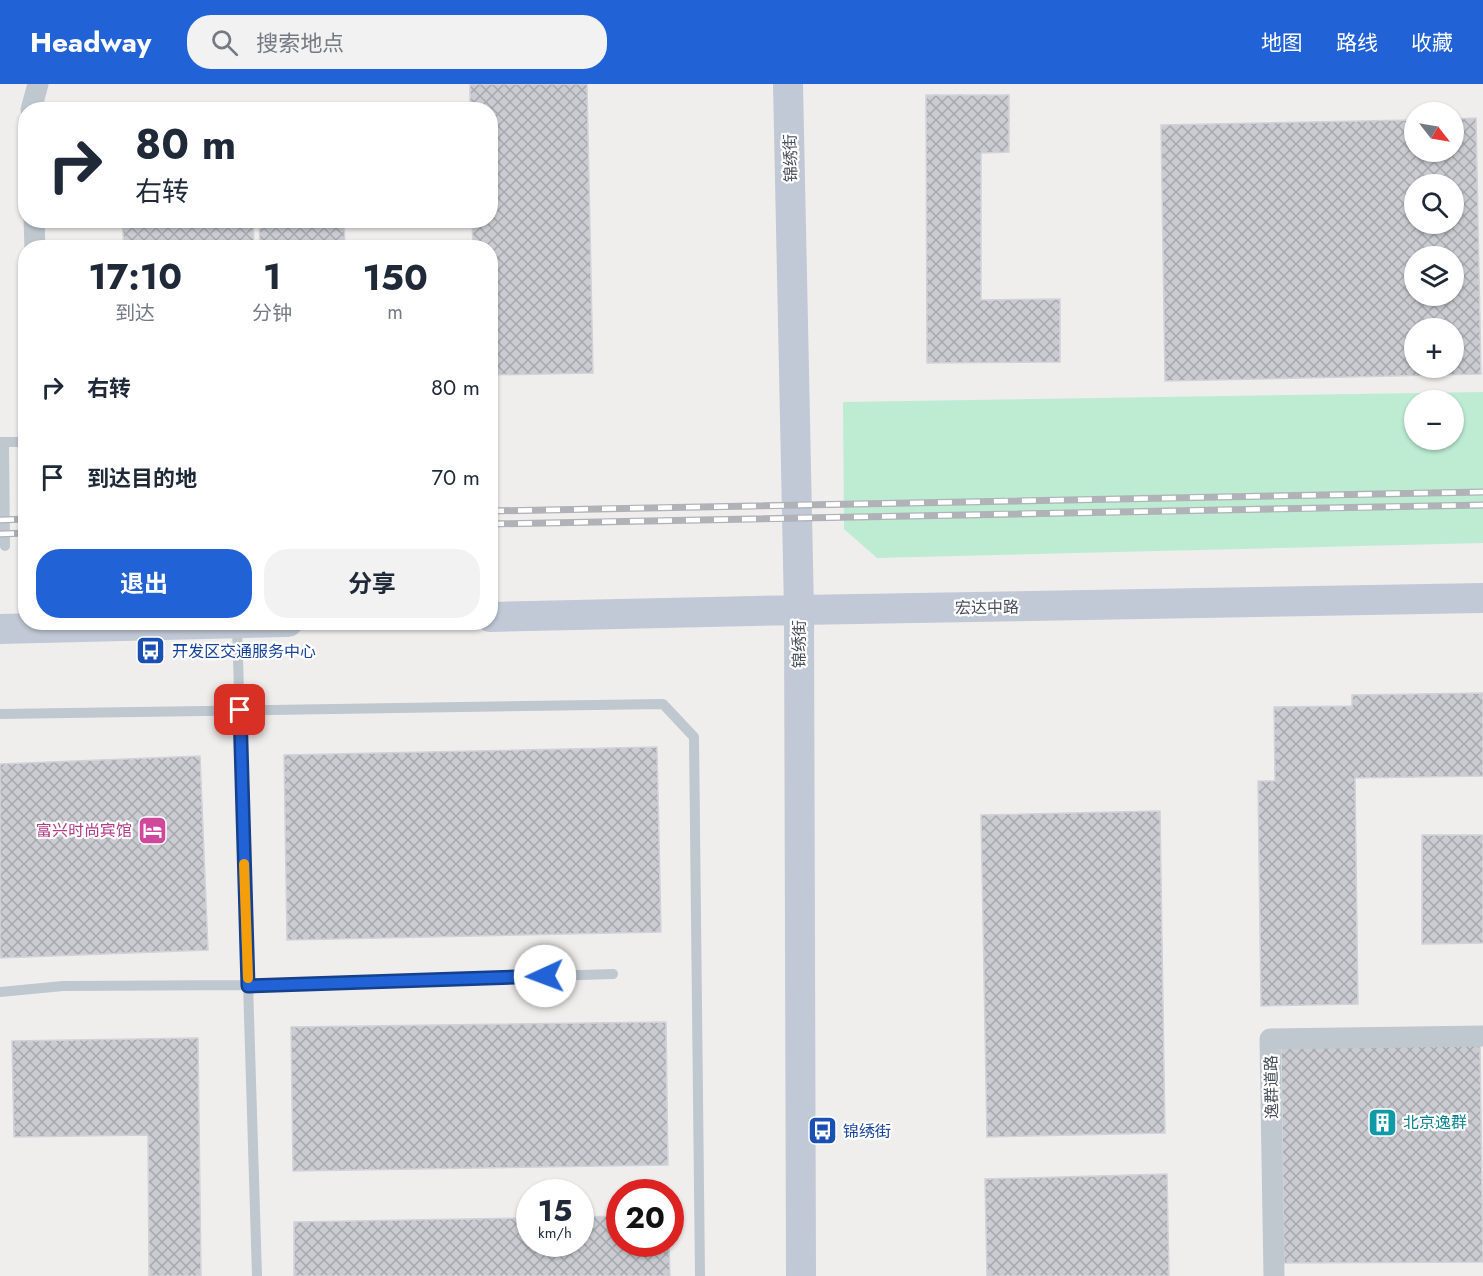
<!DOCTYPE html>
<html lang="zh">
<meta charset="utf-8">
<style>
body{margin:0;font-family:Jost,"Noto Sans SC",sans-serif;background:#f2f2f3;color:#1f2937;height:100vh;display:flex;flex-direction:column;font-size:22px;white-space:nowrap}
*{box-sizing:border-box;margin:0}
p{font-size:20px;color:#747a83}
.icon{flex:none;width:33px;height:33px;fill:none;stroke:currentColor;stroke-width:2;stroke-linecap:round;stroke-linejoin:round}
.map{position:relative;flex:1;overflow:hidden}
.drawer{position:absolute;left:18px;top:156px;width:480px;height:390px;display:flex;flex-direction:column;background:#fff;border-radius:24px;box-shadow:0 2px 4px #0004}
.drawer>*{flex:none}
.hud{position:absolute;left:18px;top:18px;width:480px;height:126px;border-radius:24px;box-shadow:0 2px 4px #0004;background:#fff;color:#1f2937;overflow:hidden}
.needle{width:39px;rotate:121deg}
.tools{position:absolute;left:1404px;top:18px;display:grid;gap:12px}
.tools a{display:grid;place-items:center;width:60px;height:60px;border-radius:50%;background:#fff;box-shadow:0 2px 4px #0004;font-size:30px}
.speed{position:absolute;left:516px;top:1095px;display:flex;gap:12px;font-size:30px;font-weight:700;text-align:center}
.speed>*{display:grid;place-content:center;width:78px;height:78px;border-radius:50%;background:#fff;box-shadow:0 2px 4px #0004;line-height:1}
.speed small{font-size:15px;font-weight:400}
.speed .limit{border:9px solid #d22;background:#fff;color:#111}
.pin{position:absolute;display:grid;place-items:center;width:51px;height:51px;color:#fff;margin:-26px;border-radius:12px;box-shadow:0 3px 9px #0006}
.me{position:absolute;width:66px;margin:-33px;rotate:268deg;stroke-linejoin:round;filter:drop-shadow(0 0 4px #0008)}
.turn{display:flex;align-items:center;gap:21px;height:126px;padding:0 18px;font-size:27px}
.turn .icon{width:78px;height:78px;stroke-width:2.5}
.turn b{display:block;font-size:42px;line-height:51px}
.eta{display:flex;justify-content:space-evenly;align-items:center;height:102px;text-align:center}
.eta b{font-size:36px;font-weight:700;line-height:42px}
.primary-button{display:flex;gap:12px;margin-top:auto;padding:12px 18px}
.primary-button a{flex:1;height:69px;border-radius:24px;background:#2163d6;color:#fff;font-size:24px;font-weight:700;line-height:69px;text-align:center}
.primary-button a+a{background:#f2f2f3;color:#1f2937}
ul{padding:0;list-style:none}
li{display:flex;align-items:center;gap:18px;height:90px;padding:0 18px}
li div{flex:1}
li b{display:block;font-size:22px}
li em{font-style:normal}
header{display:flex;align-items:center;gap:36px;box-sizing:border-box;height:84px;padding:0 30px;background:#2163d6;color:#fff}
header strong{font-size:28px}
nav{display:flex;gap:33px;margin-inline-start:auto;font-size:21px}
.search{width:420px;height:54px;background:#f2f2f3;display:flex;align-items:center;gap:15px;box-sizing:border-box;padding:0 21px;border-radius:24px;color:#747a83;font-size:22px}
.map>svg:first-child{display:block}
.park{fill:#bdecd3;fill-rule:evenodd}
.building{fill:url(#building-cross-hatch);stroke:#d2d3d9;stroke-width:1.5;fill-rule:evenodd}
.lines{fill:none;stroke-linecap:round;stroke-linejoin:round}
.lane{stroke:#bfc7cf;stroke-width:10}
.street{stroke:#bfc7cf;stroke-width:21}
.secondary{stroke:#c1c9d6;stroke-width:30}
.rail-casing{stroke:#b0b2b8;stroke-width:7}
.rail{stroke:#fff;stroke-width:4.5;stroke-dasharray:14;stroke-linecap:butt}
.route-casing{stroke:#15408b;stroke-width:15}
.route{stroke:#2163d6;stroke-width:10}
.slow{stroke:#f59e0b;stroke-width:10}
.labels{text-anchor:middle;stroke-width:4.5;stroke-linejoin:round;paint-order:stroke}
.street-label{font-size:16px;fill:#474f5a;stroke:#fff}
.transit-label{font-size:16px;fill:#164399;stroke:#fff;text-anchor:start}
.hotel-label{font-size:16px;fill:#b23c85;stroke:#fff;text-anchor:end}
.culture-label{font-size:16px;fill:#0d838f;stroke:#fff;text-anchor:start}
</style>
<header>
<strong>Headway</strong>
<div class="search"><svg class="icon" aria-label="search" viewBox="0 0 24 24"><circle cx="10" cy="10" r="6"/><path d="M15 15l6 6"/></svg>搜索地点</div>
<nav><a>地图</a><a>路线</a><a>收藏</a></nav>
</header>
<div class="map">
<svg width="1483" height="1192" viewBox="0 0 1483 1192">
<defs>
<pattern id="building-cross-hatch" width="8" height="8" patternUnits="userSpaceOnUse" patternTransform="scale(1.5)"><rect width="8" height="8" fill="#cbccd2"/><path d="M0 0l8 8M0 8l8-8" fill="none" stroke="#a7a8ad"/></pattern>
</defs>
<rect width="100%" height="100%" fill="#f0eeed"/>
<path class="park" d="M1483,308v151l-606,15 -33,-29 -1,-127zM1414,316h40v40h-40z"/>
<path class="building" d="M470,0h117l6,289 -103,2v-127h-17l-1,-28h18v-110h-20z
M926,11h83v57l-28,1v147l79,-1v63l-133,1z
M1476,34l5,256 -316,7 -4,-256 253,-5v32h40v-33zM1414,100h40v40h-40zM1414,172h40v40h-40zM1414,244h40v40h-40z
M122,136h131l1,28h-130z
M259,136h85l1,28h-85z
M1483,609v83l-128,2 3,226 -97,2 -3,-225h17l-1,-74 78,-1v-11z
M657,663l4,185 -374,8 -3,-185z
M200,672l8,194 -208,8v-194z
M1160,727l5,322 -178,4 -6,-322z
M1422,751h61v108l-61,1z
M666,938l2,143 -375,6 -2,-144z
M198,954l3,238h-52l-1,-141 -134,2 -2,-96z
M1480,960l3,218 -199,1 -3,-216z
M1167,1090l2,102h-182l-2,-97z
M620,1132v28h49l1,32h-376v-54l236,-4v26h50v-27z"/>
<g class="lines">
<path class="lane" d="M0,358h26
M4,358l1,104
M237,542l20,650
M0,630l663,-10 31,33 6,539
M0,908l63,-6 185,-1 365,-11"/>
<path class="street" d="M31,26l7,-26
M34,136l1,28
M1274,1192l-4,-237 213,-3"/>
<path class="secondary" d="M788,0l11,526 2,666
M490,533l309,-7 684,-12
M0,545l288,-7"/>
<defs>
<path id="rail" d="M490,427l993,-19
M0,436l26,-1
M490,440l993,-19
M0,450l26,-1"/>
</defs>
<use href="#rail" class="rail-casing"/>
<use href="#rail" class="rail"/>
</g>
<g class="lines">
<defs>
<path id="route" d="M240,626l8,276 297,-10"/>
</defs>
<use href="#route" class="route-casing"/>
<use href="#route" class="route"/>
<path class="slow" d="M244,780l4,114"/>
</g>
<defs>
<symbol id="bus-square" viewBox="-11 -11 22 22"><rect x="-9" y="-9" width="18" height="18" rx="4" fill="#1a4fb4" stroke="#fff"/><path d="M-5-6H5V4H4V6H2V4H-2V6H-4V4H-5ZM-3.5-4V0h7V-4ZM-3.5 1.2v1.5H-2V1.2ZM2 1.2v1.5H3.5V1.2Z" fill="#fff"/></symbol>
<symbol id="hotel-square" viewBox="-11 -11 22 22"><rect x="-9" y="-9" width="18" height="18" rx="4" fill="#d1479c" stroke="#fff"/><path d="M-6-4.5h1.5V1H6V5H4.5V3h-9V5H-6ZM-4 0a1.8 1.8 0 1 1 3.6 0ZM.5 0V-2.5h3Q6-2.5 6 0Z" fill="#fff"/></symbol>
<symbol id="building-square" viewBox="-11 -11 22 22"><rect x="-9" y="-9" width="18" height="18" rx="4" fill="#0f9aa8" stroke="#fff"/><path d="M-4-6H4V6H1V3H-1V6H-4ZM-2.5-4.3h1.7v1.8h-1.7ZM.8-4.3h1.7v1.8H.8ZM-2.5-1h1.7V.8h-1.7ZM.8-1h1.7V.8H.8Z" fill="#fff"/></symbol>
</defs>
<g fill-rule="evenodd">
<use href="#bus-square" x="134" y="550" width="33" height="33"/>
<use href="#hotel-square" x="136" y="730" width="33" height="33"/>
<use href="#building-square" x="1366" y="1022" width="33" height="33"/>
<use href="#bus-square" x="806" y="1030" width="33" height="33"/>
</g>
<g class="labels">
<g class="street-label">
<text transform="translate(790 74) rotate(-91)" y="6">锦绣街</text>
<text transform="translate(987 523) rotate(-1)" y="6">宏达中路</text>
<text transform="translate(799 560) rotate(-90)" y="6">锦绣街</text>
<text transform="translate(1271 1003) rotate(-91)" y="6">逸群道路</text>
</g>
<g class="transit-label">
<text x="172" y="573">开发区交通服务中心</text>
<text x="843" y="1053">锦绣街</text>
</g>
<g class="hotel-label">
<text x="132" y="752">富兴时尚宾馆</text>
</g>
<g class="culture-label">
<text x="1403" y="1044">北京逸群</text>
</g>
</g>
</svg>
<div class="tools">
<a><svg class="needle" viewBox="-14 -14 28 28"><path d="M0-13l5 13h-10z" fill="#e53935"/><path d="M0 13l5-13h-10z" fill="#747a83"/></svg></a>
<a><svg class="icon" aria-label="search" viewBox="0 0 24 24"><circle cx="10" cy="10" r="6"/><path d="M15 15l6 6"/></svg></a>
<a><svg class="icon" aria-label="layers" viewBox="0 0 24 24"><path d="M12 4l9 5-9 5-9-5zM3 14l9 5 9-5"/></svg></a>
<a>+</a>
<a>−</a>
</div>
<div class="speed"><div>15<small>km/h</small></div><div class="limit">20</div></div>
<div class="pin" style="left:240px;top:626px;background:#d93025"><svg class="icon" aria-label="arrive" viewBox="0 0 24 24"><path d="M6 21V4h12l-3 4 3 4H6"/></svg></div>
<svg class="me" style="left:545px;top:892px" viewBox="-20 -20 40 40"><circle r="19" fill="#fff"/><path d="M0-13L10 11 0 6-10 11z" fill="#2163d6"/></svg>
<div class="hud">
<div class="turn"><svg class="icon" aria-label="right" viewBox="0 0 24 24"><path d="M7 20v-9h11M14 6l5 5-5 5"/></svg><div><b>80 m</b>右转</div></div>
</div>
<section class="drawer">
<div class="eta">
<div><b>17:10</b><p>到达</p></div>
<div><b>1</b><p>分钟</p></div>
<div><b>150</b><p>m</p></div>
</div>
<ul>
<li><svg class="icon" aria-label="right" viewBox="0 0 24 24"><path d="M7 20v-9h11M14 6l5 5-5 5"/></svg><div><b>右转</b></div><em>80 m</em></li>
<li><svg class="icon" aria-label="arrive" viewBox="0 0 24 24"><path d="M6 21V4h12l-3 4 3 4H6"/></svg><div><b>到达目的地</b></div><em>70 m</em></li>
</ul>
<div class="primary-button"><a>退出</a><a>分享</a></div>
</section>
</div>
